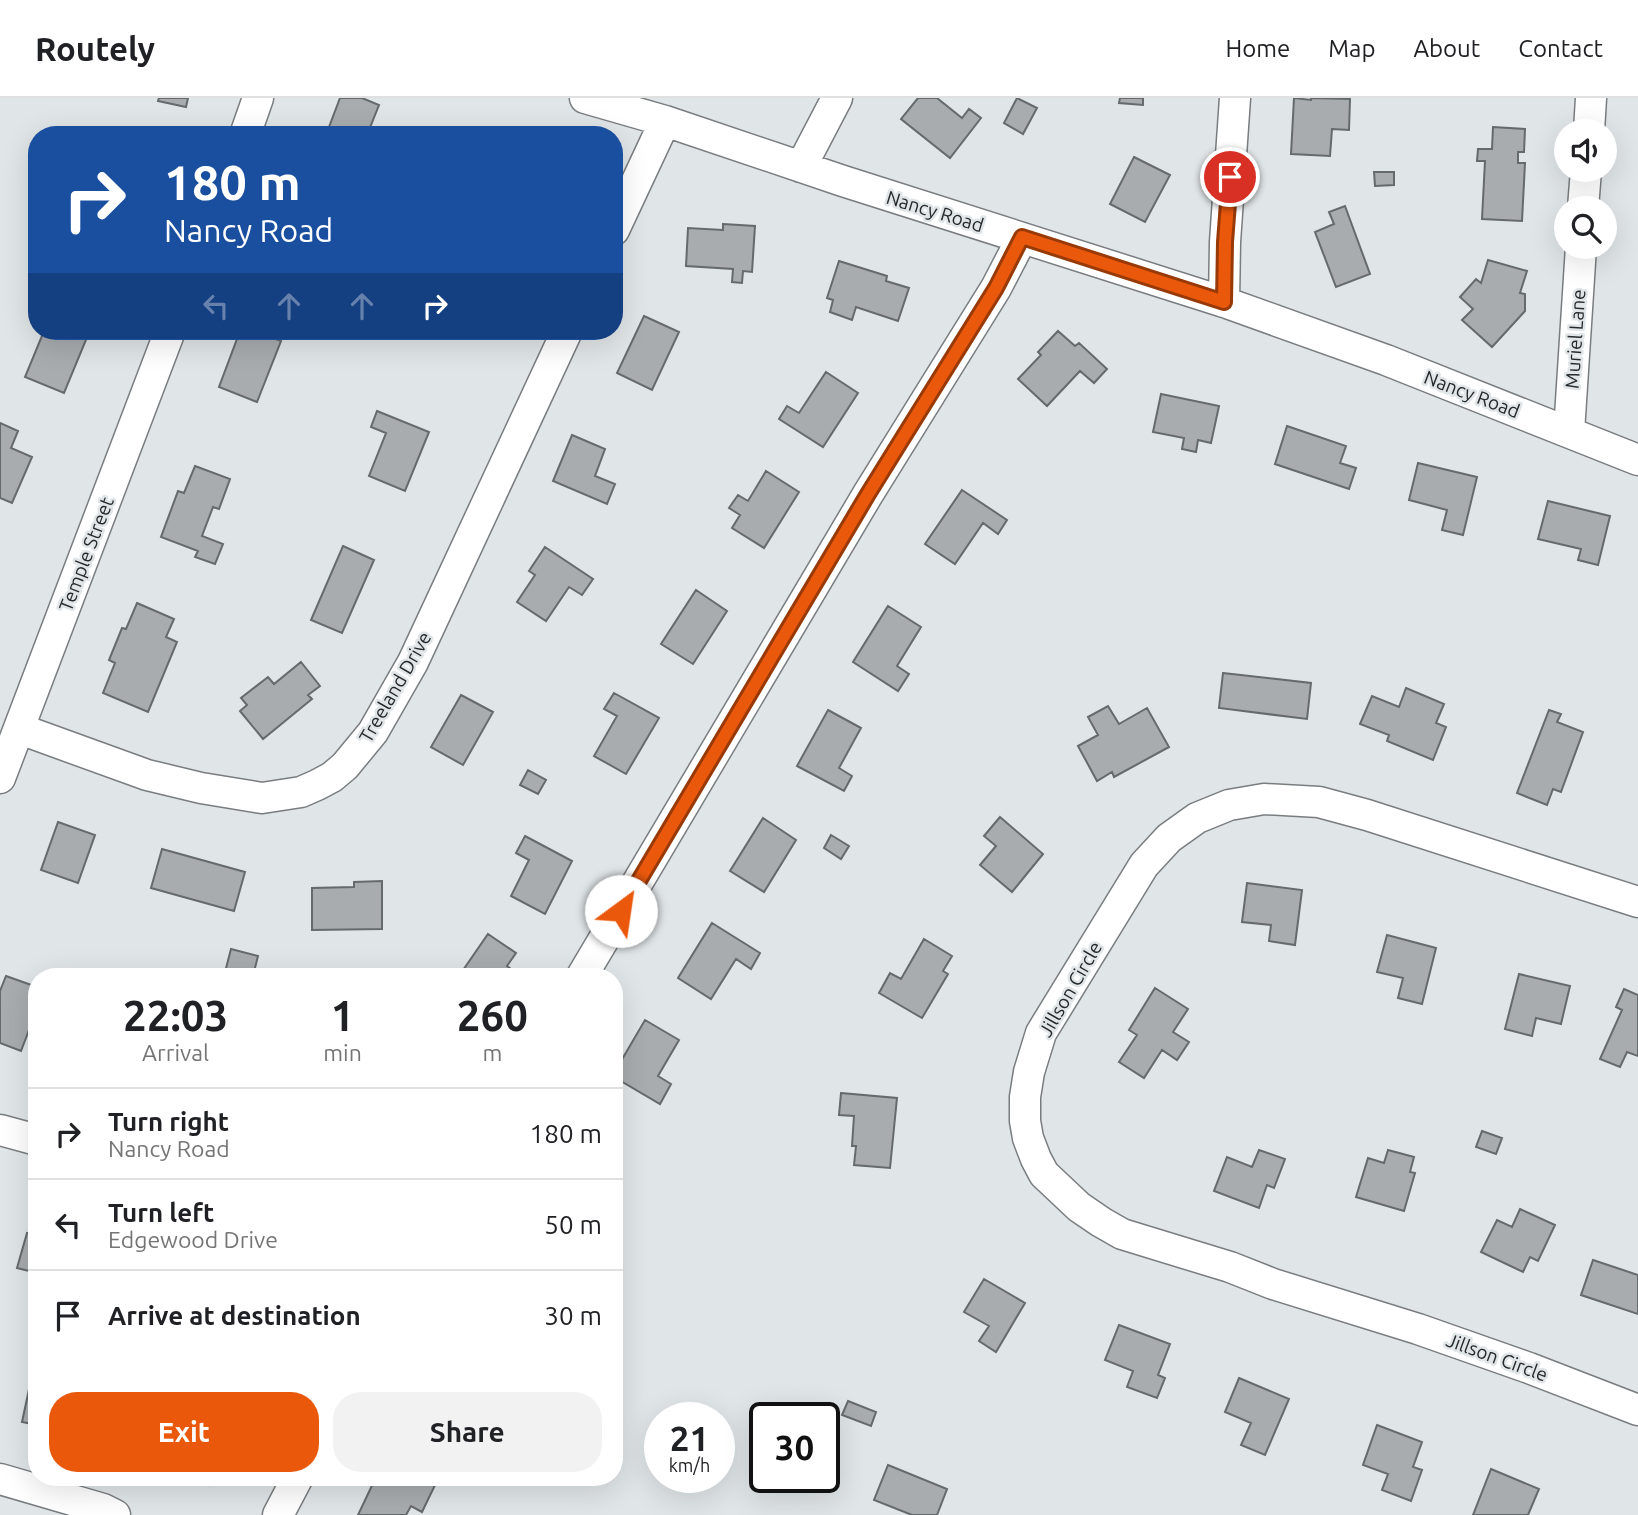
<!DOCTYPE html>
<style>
body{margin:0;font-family:Ubuntu,sans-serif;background:#f2f2f2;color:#202124;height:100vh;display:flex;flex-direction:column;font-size:26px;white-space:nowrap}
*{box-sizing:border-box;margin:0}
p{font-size:23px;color:#757577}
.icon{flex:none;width:38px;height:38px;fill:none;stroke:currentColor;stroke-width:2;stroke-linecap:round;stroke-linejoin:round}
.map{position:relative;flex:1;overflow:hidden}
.panel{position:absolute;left:28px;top:870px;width:595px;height:518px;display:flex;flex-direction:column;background:#fff;border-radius:28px;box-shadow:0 7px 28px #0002}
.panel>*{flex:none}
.top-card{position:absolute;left:28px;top:28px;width:595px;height:214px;border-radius:28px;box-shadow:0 7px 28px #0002;background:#1a4fa0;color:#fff;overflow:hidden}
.controls{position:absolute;left:1554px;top:21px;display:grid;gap:14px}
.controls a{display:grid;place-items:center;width:63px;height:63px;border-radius:50%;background:#fff;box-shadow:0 7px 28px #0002;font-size:35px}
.speed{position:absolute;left:644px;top:1304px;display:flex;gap:14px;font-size:35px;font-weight:700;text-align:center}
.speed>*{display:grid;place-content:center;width:91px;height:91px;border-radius:50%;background:#fff;box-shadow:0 7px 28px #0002;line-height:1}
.speed small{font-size:18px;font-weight:400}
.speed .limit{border:4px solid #111;border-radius:10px;background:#fff;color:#111}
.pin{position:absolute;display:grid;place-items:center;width:60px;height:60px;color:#fff;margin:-30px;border:4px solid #fff;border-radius:50%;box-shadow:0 2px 7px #0007}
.me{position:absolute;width:77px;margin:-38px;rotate:31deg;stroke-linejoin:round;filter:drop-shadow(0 0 5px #0008)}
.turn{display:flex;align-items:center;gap:24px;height:147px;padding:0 21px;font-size:32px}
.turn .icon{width:91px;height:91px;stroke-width:2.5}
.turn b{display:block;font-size:49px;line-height:60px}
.lanes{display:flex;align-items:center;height:66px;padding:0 21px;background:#0003;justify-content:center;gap:35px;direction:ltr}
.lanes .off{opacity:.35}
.eta{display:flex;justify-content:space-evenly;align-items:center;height:119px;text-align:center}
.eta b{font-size:42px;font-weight:700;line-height:49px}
.primary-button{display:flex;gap:14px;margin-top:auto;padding:14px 21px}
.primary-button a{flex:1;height:80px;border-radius:28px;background:#ea580c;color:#fff;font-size:28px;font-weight:700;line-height:80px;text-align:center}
.primary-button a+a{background:#f2f2f2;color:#202124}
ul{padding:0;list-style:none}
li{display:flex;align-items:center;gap:21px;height:91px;padding:0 21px;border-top:2px solid #e0e0e0}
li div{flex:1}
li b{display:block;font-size:26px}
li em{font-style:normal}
header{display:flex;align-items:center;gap:42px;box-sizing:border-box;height:98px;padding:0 35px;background:#fff;border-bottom:2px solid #e0e0e0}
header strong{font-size:33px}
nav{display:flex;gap:38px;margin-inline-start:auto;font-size:24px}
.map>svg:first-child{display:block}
.building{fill:#a8acaf;stroke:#656a6c;stroke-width:2}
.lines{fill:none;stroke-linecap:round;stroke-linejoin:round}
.minor-casing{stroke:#797d7f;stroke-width:33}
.minor{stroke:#fff;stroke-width:30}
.route-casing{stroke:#983908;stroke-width:18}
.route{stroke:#ea580c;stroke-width:12}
.labels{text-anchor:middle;stroke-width:5;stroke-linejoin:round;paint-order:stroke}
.street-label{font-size:19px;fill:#262829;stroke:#e0e5e7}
</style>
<header>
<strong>Routely</strong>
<nav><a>Home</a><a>Map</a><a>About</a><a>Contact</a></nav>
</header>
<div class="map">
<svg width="1638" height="1417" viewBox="0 0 1638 1417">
<rect width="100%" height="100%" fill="#e0e5e7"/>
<path class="building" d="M159,0h29l-2,9 -28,-6z
M340,0h22l17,7 -12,30h-41z
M918,0h19l25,20 7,-9 12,9 -31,40 -49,-39z
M1017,0l20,10 -14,26 -19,-11z
M1120,0h23v7l-24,-2z
M1294,0l17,2v-2l39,1 -1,31 -17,-1 -2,27 -39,-2z
M1493,29l32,2 -1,23h-6v11h7l-3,58 -40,-2 3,-58h-8l1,-12h14z
M1134,59l36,18 -25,47 -35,-18z
M1374,74h20v13l-19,1z
M1345,108l25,68 -34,13 -21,-55 19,-8 -5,-12z
M723,126l32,2 -3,46 -9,-1 -1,12 -10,-1 1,-13 -47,-3 2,-38 35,2z
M1488,162l39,11 -7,22 5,1v17l-33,36 -30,-27 11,-11 -13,-12 16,-18 5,4z
M839,163l48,15 -1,5 23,7 -11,33 -42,-14 -4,13 -22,-8 3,-12 -6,-2z
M644,218l35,16 -27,58 -35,-17z
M44,233h41l-1,3 4,1 -24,58 -39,-16z
M240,233h15l26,10 -24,61 -38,-15z
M1058,233l17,15 4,-3 28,26 -13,14 -14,-12 -33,35 -29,-27 23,-24 -3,-3z
M826,274l32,21 -35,54 -44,-28 8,-13 12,7z
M1161,296l58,12 -8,37 -13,-3 -2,12 -14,-3 2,-11 -31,-6z
M377,313l52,21 -24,59 -36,-15 17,-43 -15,-6z
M0,325l18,8 -7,17 21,9 -20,46 -12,-5z
M1287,328l59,20 -6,17 16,5 -7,21 -74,-25z
M572,337l33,14 -10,27 20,8 -8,20 -54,-23z
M1418,365l59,14 -14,58 -21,-5 5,-20 -38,-10z
M195,368l35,13 -11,30 -6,-2 -11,29 21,8 -8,20 -20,-7 3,-6 -37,-14 17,-46 6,2z
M766,373l33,21 -35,56 -32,-20 8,-13 -11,-7 9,-13 10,6z
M962,392l45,30 -9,14 -15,-11 -28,41 -30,-20z
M1548,403l62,15 -12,49 -20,-5 3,-11 -43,-10z
M343,448l31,14 -32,73 -31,-13z
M545,449l48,32 -11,16 -13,-8 -23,34 -29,-19 18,-27 -6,-4z
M696,492l31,21 -34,53 -32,-20z
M137,505l37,16 -8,18 11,5 -29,70 -45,-19 12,-30 -6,-3 13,-32 4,1z
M888,508l33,21 -24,39 12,8 -11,17 -45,-29z
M301,564l19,24 -12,9 4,4 -49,40 -23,-28 7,-6 -6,-7 27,-21 6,7z
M1223,575l88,10 -4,36 -88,-11z
M1406,590l38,16 -8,19 10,4 -13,33 -46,-19 2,-6 -29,-11 12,-28 27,11z
M614,595l45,25 -33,56 -32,-18 23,-40 -13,-7z
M461,597l32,17 -30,53 -32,-18z
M1108,608l11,18 28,-16 22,39 -55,30 -2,-5 -15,9 -19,-35 20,-11 -10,-18z
M828,612l33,18 -22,40 13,8 -8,15 -47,-25z
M1549,612l12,4 -4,8 26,10 -22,60 -8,-3 -6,16 -30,-12z
M528,672l18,10 -8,14 -18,-9z
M1000,719l43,37 -31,38 -32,-27 16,-19 -12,-10z
M763,720l33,22 -32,52 -34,-21z
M58,724l37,13 -17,48 -37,-13z
M831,737l18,11 -8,13 -17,-11z
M525,738l47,25 -27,53 -34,-18 18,-36 -13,-7z
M162,751l83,23 -11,39 -83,-23z
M382,783v48l-70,1v-42l42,-1v-5z
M1247,785l55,7 -7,55 -26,-4 2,-16 -29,-3z
M712,825l48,30 -9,16 -15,-10 -25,40 -33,-21z
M488,836l28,19 -9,13 4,3 -4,7h-48z
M1387,837l49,13 -14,56 -24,-6 5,-20 -26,-6z
M924,841l28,17 -9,15 5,3 -26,44 -43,-25 11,-20 11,6z
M231,851l27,7 -5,20h-29z
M1519,876l51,12 -9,38 -25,-6 -4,18 -27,-7z
M6,878l31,11v22l-16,42 -21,-8v-52z
M1155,890l33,21 -15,23 16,10 -12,18 -15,-10 -18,28 -25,-16 18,-27 -8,-5z
M1624,891l14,6v61l-11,-4 -7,15 -20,-8 22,-49 -6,-3z
M645,922l34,20 -21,36 13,8 -11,20 -46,-27v-4z
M841,995l56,5 -7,70 -36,-3 2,-19h-4l2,-30 -15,-1z
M1482,1033l20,7 -6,16 -20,-7z
M1259,1052l26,9 -11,29 -7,-3 -8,23 -45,-17 13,-34 25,10z
M1388,1052l26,7 -4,15 5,1 -11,38 -48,-14 12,-39 16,5z
M1520,1111l35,16 -17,36 -8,-4 -7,15 -42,-20 16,-32 15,7z
M27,1135l10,2v38l-20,-5z
M1593,1162l45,15v39l-57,-19z
M984,1181l41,24 -29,49 -17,-11 10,-15 -25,-14z
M1119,1227l51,19 -12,31 7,3 -8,20 -30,-11 6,-16 -28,-11z
M1239,1280l50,21 -24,56 -24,-10 10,-22 -26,-11z
M31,1282l6,1v44l-15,-3z
M848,1303l28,11 -5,14 -29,-11z
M1377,1327l45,17 -9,25 9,3 -11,31 -29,-11 6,-16 -25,-9z
M888,1367l59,24 -10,26h-25l-38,-15z
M1491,1371l48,20 -11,26h-55z
M191,1379h22l-4,8z
M376,1379h54l7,4 -15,31 -11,-6 -5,9h-48z"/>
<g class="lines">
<defs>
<path id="minor" d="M585,0l80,23 178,60 381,121 162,58 252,100
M1589,33l2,-33
M245,37l13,-37
M801,69l36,-69
M1583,110l3,-38
M614,132l51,-109
M1224,204l1,-60 10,-144
M1569,334l12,-185
M20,631l127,46 54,13 61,10 39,-6 16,-7 15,-8 13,-11 28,-34 40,-70 154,-331
M0,680l170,-447
M1638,804l-271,-87 -48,-13 -55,-3 -35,6 -32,13 -28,20 -25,27 -103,168 -12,39 -4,25v24l3,17 8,21 8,15 35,33 22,15 21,12 108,33 43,17 145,45 111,39 109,42
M582,878l286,-482 128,-206 26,-50
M0,1032l37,10
M0,1381l103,30 12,6
M278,1417l20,-38"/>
</defs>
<use href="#minor" class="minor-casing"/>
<use href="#minor" class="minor"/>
</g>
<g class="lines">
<defs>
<path id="route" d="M621,813l247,-417 128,-206 26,-51 202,65 1,-60 5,-65"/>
</defs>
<use href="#route" class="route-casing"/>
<use href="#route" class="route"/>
</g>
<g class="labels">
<g class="street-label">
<text transform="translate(935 113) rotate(17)" y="7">Nancy Road</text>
<text transform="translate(1575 241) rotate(-86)" y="7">Muriel Lane</text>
<text transform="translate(1472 296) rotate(21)" y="7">Nancy Road</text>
<text transform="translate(86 456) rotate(-69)" y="7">Temple Street</text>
<text transform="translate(395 589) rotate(-60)" y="7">Treeland Drive</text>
<text transform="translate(1070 891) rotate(-60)" y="7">Jillson Circle</text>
<text transform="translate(1497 1259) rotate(20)" y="7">Jillson Circle</text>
</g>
</g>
</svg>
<div class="controls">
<a><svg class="icon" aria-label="sound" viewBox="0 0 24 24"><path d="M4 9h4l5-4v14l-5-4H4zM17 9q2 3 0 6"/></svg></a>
<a><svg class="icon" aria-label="search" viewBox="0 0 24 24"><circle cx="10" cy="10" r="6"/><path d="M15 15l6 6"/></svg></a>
</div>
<div class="speed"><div>21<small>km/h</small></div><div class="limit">30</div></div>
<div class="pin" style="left:1230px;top:79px;background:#d93025"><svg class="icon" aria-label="arrive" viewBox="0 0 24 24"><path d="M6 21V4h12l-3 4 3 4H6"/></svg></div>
<svg class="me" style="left:621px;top:813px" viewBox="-20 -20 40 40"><circle r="19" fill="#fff"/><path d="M0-13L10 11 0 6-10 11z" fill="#ea580c"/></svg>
<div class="top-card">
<div class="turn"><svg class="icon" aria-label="right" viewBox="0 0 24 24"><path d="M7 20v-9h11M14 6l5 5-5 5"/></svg><div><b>180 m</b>Nancy Road</div></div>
<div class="lanes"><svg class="icon off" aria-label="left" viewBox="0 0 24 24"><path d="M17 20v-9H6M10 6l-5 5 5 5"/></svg><svg class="icon off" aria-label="ahead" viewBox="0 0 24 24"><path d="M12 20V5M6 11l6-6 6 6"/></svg><svg class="icon off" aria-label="ahead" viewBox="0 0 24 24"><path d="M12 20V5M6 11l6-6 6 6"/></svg><svg class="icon" aria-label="right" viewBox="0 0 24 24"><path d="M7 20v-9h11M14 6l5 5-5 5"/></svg></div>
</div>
<section class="panel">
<div class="eta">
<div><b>22:03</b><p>Arrival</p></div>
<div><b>1</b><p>min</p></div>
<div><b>260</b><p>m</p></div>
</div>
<ul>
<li><svg class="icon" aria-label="right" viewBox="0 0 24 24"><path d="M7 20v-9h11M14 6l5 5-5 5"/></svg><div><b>Turn right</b><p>Nancy Road</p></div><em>180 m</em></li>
<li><svg class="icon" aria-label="left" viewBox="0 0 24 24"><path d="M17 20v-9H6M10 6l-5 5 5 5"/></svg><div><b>Turn left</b><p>Edgewood Drive</p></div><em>50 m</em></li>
<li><svg class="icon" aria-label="arrive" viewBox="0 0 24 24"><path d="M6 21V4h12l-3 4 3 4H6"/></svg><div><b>Arrive at destination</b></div><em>30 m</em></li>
</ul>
<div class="primary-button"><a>Exit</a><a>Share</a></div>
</section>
</div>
